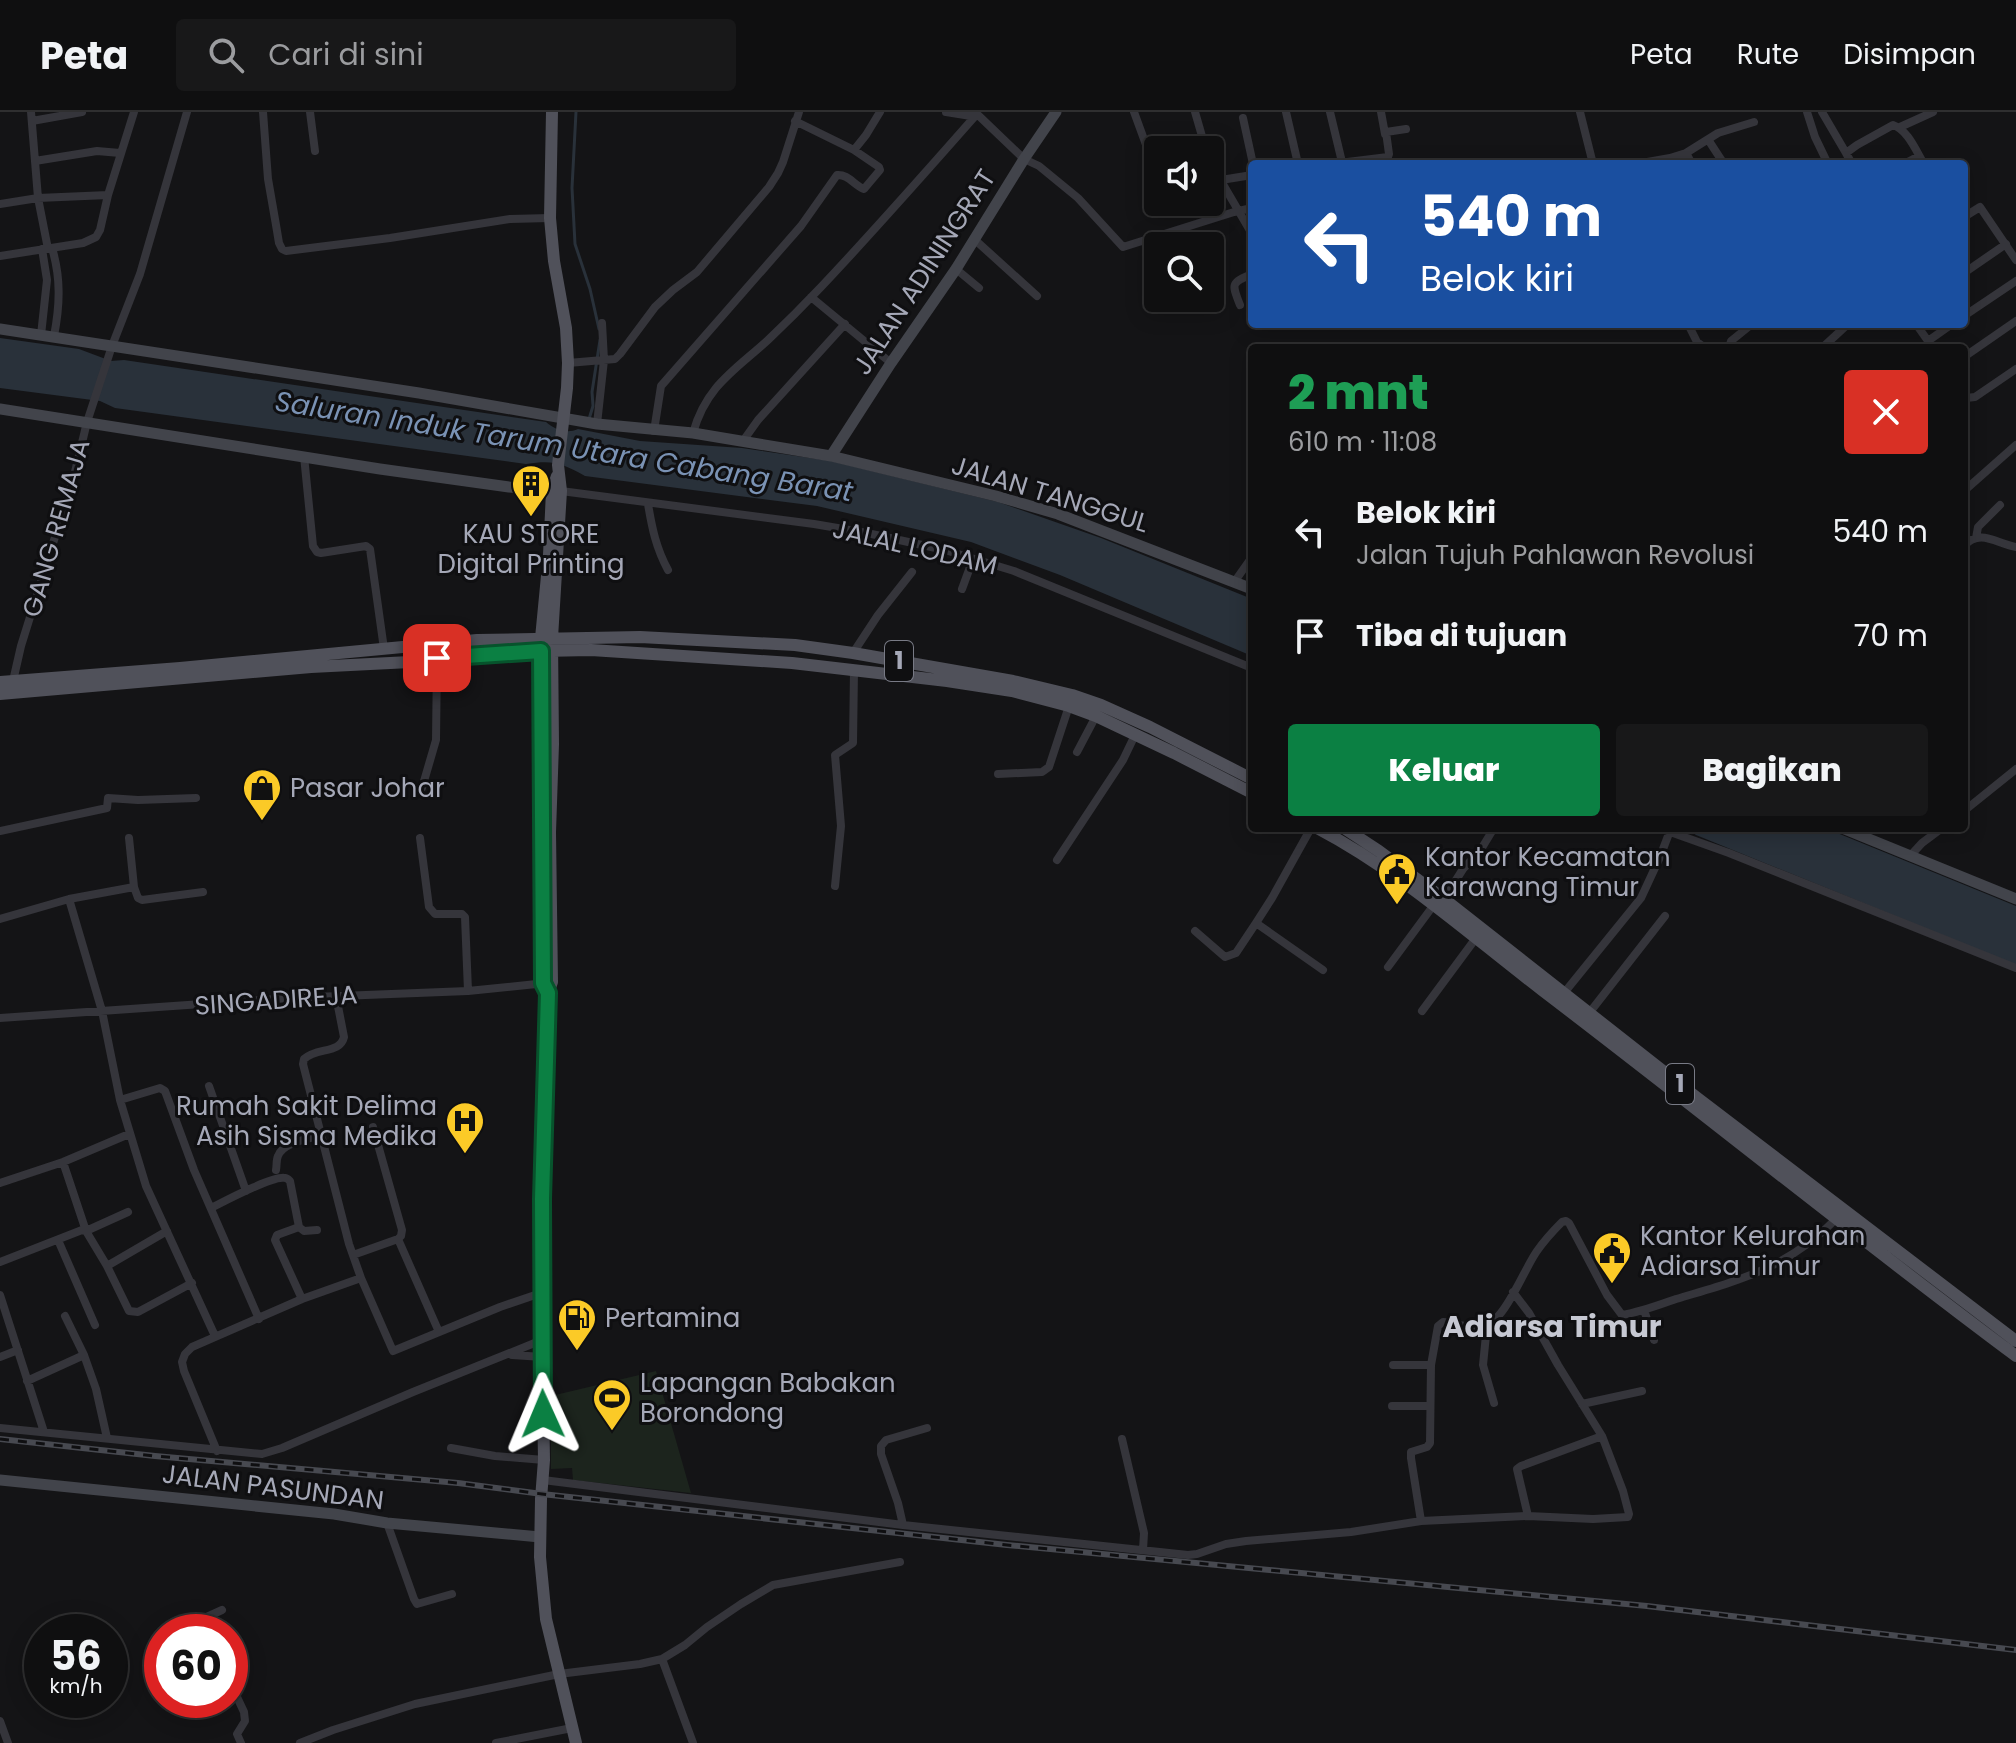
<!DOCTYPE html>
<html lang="id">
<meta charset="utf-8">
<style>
body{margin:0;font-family:Poppins,sans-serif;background:#181819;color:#f1f3f6;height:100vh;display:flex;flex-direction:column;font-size:30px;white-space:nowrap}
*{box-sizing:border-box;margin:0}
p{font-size:26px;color:#9b9c9f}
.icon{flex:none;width:44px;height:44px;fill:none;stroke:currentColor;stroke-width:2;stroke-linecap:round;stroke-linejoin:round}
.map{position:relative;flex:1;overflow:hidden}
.panel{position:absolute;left:1248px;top:232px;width:720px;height:488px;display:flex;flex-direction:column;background:#0f0f10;border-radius:8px;box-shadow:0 4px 20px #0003,0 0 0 2px #2f2f30}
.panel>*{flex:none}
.top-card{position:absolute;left:1248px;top:48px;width:720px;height:168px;border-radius:8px;box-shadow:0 4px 20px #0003,0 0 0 2px #2f2f30;background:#1a4fa0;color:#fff;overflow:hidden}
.tools{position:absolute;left:1144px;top:24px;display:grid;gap:16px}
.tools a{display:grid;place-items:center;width:80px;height:80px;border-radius:8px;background:#0f0f10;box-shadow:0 4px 20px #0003,0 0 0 2px #2f2f30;font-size:40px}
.speed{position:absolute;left:24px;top:1502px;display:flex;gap:16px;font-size:40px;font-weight:700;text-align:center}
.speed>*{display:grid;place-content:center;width:104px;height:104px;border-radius:50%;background:#0f0f10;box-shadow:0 4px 20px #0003,0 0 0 2px #2f2f30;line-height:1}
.speed small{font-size:20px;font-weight:400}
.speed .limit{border:12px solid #d22;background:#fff;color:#111}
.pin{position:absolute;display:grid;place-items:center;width:68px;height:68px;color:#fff;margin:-34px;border-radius:16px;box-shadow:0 4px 12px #0006}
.me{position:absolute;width:88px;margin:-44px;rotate:359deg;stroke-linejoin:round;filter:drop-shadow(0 0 6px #0008)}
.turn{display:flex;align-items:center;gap:28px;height:168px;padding:0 40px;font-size:36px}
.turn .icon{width:104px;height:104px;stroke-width:2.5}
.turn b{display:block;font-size:56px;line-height:68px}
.round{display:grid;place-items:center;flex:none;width:84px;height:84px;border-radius:8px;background:#181819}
.head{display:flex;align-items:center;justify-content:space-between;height:136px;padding:0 40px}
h1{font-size:48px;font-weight:800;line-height:60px;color:#1e9e55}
.button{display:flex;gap:16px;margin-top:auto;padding:16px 40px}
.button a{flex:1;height:92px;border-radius:8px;background:#0b8043;color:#fff;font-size:32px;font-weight:800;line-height:92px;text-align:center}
.button a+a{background:#181819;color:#f1f3f6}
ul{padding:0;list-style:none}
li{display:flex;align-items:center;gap:24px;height:104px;padding:0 40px}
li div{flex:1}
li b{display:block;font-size:30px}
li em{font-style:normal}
header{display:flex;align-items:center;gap:48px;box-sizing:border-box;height:112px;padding:0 40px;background:#0f0f10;border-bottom:2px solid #2f2f30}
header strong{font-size:38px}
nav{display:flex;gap:44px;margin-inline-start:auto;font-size:28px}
.search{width:560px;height:72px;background:#181819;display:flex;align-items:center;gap:20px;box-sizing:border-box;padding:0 28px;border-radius:8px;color:#9b9c9f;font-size:30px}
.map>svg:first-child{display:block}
.green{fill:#1c241d}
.water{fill:#29313a}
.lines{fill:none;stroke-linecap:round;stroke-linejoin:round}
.stream{stroke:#29313a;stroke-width:3}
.street{stroke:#35353b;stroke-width:8}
.secondary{stroke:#42444b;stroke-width:11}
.primary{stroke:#50515a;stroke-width:12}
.rail-casing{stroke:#474950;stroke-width:6}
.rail{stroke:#0f0f11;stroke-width:3;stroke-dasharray:9;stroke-linecap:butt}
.route-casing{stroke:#07532c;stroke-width:20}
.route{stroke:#0b8043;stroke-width:14}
.labels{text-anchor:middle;stroke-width:6;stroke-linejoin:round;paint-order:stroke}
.shield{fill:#0f0f11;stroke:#787a85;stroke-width:2}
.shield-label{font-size:24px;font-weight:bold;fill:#a5a8b7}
.street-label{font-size:26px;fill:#a5a8b7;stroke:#0f0f11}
.poi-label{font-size:26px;fill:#a5a8b7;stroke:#0f0f11;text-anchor:start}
.water-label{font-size:28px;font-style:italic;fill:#7a92b4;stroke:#0f0f11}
.quarter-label{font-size:30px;font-weight:bold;fill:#c6c8d2;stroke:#0f0f11}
</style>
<header>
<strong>Peta</strong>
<div class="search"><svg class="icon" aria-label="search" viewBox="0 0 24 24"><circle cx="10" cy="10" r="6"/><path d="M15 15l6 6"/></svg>Cari di sini</div>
<nav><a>Peta</a><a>Rute</a><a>Disimpan</a></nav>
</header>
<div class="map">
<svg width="2016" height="1631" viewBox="0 0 2016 1631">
<rect width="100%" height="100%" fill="#141416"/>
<path class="green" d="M656,1259l35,122 -118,-13 -1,-12 -21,1v-73z"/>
<path class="water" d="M0,226l79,11 32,12 13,-1 422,62c9,8 21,12 32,7l62,12 102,7 89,13 167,41 103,36 151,61v57l-192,-81 -89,-33 -154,-36 -232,-30c-24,-13 -31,-16 -59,-12l-411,-56 -15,-7 -100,-13z
M1686,716h139l191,78v59l-320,-130z"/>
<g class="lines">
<path class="stream" d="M576,0l-4,76 3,56 15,45 9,40
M589,307l4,-13 -1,-14 8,-52"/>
<path class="street" d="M31,0l7,86 10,51
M263,0l5,67 8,46 3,18 3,6 4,2 104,-13 120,-19 40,-1
M310,0l5,39
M946,0l25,4 5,-2
M1134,0l15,41 9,15
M1195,0l11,38
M1286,0l12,52
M1330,0l12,50
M1381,0l4,22
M1580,0l13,52
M1807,0l8,25 13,27
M1822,0l24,41
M977,2l47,45 15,7 39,32 45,49 111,-35 18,-4
M1243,6l10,46
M32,9l50,-9
M1900,15l33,-15
M1709,29l15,23
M854,38l12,-15 14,-23
M1686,41l6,11
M35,49l62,-10 23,2
M1210,50l42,72
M1331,52l57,-7 1,-3 -3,-22 20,-3
M1636,52l34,-6 16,-5 32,-20 36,-11
M1852,52l-6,-11 11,-8 36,-20c15,5 23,26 31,39
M1904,52l15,-8
M1221,68l31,-5
M0,92l38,-6 70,-3
M1964,105l16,-10 36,53
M974,127l63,57
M52,136c9,30 8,57 2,88
M0,144l83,-13 13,-6 4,-7 8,-35 26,-83
M956,157l23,19
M1964,161l42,-29
M811,185l80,66
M1240,193c-8,-21 -10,-22 12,-31
M1964,204l52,-35
M1688,212l9,18 8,6
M1916,212l17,24
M41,223l6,-55 -5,-31
M1928,229l24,-17
M1729,236l2,-7 21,-17
M1822,236l26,-24
M1964,245l52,-36
M568,251l47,-4 5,-5 35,-47 18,-17 24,-18 72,-85 9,-14 5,-11 16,-50
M1964,283l2,3 9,-1 41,-28
M597,312l7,-64 -2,-37
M654,319l7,-45 140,-160 36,-51c11,-1 17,10 27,14l16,-19 -1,-3 -25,-17 -59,-29
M693,321c13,-47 42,-63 75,-93 18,-17 36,-35 53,-53 53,-56 104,-114 156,-173
M743,329l15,-21 87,-96
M304,344l9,90 4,6 4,1 45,-7 4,3 14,100
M561,379l253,33 53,9 78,17 69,21 238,97
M1964,379l52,-46
M648,392c4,24 8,44 20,66
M1976,426l2,-11 22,-22
M1964,434c16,-18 33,-2 52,1
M1235,469l17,-24
M962,477l11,-30
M853,541l25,-38 34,-43
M13,569l8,-35 53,-170 13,-54 25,-76 28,-72 47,-162
M1077,640l19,-36
M998,662l44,-2 7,-5 20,-61
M422,676l14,-48 1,-82
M1964,699l52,-42
M1659,716l70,25 287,115
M0,719l107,-23 1,-10 30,2 58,-2
M129,726l5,49 4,11 4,2 61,-8
M420,726l9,69 6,7h27l3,3 3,74
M1911,743l11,-12 20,-15
M1057,748l66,-100 12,-25
M835,774l6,-60 -6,-71 18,-12 1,-73
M69,787l33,112 18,89 40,-12 5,3 29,79 65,149
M1444,787l19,-30 17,-18 14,-23
M0,807l69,-20 65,-12
M1256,811l67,47
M1195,819l30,26 11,-4 20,-30 16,-25 39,-70
M1388,855l45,-61
M1564,881l77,-95 19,-41 11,-29
M336,884l8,41c-4,17 -27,10 -40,22l-1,5 46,180 12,34 32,73 107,-44 44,-15
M1422,899l54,-73
M1590,900l75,-96
M0,906l289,-20 179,-7 78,-8
M209,974l37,105
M120,988l26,86 69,150
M63,1050l23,69 21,35 22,45 9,1 54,-29
M276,1058c1,-5 0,-10 2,-14 5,-14 31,-17 44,-21
M0,1071l63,-21 66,-28
M211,1096c12,-6 63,-33 74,-30 2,0 4,2 5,3l9,46
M398,1127l41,93
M58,1128l37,85
M353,1143l45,-16 3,-3 1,-6 -29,-103
M0,1150l82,-32 4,1 42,-19
M107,1154l60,-35
M0,1183l44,137
M302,1187l-27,-59 2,-5 22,-8 5,4 13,-1
M1644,1198l10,30
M65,1204l19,39 12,34 11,49
M1487,1213l-4,40 11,38
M512,1243l31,2
M0,1245l18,-7
M1393,1253h38
M27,1269l57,-26
M1582,1292l60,-13
M1392,1294h38
M0,1316l262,26 20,-6 131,-56 129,-52
M1122,1327l22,94 -1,17
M451,1336l44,8 49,4
M217,1339l-33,-80 -2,-9 3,-8 7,-7 110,-48 59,-21
M543,1368l360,45 285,30 9,-1 29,-10 20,-3 105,-9 70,-11 107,-5 65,3 35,-2 1,-3 -6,-23 -21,-55 -44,-71 -29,-52 -16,-21
M1528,1404l-11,-47 4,-3 81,-30
M1421,1409l-10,-63v-6l16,-5 3,-4 1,-78 7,-39 5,-4c12,1 27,7 39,5 22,-3 42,-58 55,-76 7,-10 16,-20 25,-29l4,-1 3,2 38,72 15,20c19,-3 37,-10 54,-16 64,-19 112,-31 160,-80
M387,1411l27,76 3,5 35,-10
M903,1413l-5,-22 -17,-49v-8l5,-6 41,-12
M184,1514l16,-6
M207,1520l-7,-12 22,-10
M662,1547l31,84
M230,1570l14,30 1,9 -8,13 4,9
M0,1609l8,22
M300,1631l33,-13 82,-26 144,-30 81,-10 22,-5 23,-14 22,-18 34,-23 32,-19 127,-23
M496,1631l76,-15"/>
<path class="secondary" d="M0,217l419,64 178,31 96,9 138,23 165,40 62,18 194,75
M0,297l380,60 129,18 52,4
M831,344l60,-93 65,-94 68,-110 32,-47
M1842,716l174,71
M0,1368l334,34 53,9 153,14"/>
<path class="primary" d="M552,0l-2,106 4,43 12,67 2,35 -1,25 -9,77 3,26 -9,147 1,106 -3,88 2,150 -4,11 -6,206 2,93 -2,48 2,120 -3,39 -1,58 6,62 30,124
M0,570l180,-14 297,-28 163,-3 155,8 58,8 160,28 59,14 29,10 49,22 102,52
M0,582l311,-27 99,-5 131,-11 50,-1 201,13 155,18 65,10 57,15 27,10 78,37 78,40
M1317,716c82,43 152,106 225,162 159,121 314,247 474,366
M1344,716l35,23 65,48 252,198 320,244
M548,881l-5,-10 -2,-345 8,-83 3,-64 5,-15"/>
<defs>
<path id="rail" d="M0,1327l155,17 303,27 84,11 465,51 640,61 369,44"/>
</defs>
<use href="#rail" class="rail-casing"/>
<use href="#rail" class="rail"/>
</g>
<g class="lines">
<defs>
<path id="route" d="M437,546l104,-7 2,332 5,10 -6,206 1,215"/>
</defs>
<use href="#route" class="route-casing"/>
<use href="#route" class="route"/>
</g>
<defs>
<symbol id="building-pin" viewBox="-11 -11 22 30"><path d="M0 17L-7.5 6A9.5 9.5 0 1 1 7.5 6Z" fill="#fbca27" stroke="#0f0f11"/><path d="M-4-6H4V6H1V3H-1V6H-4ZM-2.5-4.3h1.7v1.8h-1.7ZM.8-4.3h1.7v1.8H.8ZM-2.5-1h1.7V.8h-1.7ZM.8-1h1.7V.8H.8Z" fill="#111"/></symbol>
<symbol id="shop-pin" viewBox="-11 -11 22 30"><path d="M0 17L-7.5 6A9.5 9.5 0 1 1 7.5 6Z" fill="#fbca27" stroke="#0f0f11"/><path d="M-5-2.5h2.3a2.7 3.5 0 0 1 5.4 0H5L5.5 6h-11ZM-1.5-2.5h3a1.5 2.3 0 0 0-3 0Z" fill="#111"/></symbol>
<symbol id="civic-pin" viewBox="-11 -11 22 30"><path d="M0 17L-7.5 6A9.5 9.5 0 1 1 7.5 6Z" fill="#fbca27" stroke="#0f0f11"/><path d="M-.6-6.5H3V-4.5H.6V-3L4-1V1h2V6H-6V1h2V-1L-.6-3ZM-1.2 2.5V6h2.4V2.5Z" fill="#111"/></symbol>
<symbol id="hospital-pin" viewBox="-11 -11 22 30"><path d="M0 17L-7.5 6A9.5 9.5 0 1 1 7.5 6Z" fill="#fbca27" stroke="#0f0f11"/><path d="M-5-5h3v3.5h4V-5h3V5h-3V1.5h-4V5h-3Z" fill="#111"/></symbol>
<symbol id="fuel-pin" viewBox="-11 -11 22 30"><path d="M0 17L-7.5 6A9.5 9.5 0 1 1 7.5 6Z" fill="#fbca27" stroke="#0f0f11"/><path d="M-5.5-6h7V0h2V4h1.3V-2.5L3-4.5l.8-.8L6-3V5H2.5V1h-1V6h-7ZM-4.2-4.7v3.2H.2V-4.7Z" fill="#111"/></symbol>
<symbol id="stadium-pin" viewBox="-11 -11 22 30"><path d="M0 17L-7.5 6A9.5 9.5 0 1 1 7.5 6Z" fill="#fbca27" stroke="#0f0f11"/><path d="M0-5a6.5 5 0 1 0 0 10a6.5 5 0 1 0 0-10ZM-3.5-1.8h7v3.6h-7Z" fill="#111"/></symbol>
</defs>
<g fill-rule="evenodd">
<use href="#building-pin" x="509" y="350" width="44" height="60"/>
<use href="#shop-pin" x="240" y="654" width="44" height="60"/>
<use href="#civic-pin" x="1375" y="738" width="44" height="60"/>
<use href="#hospital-pin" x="443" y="987" width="44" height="60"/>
<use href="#civic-pin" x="1590" y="1117" width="44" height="60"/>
<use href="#fuel-pin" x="555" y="1184" width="44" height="60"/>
<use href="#stadium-pin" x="590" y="1264" width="44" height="60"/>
</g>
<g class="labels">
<g class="shield">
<rect x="885" y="529" width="28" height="40" rx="6"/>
<rect x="1666" y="952" width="28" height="40" rx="6"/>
</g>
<g class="shield-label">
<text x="899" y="557">1</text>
<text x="1680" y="980">1</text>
</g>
<g class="street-label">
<text transform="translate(924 160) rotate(-57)" y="9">JALAN ADININGRAT</text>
<text transform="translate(1050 382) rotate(17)" y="9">JALAN TANGGUL</text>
<text transform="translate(56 416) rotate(-74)" y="9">GANG REMAJA</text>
<text transform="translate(915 435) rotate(13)" y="9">JALAL LODAM</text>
<text transform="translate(276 888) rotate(-4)" y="9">SINGADIREJA</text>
<text transform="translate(273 1375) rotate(7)" y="9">JALAN PASUNDAN</text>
</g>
<g class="poi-label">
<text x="531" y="431" text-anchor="middle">KAU STORE<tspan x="531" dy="30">Digital Printing</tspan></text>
<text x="290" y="685">Pasar Johar</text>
<text x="1425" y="754">Kantor Kecamatan<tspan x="1425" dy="30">Karawang Timur</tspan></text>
<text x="437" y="1003" text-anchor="end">Rumah Sakit Delima<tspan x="437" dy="30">Asih Sisma Medika</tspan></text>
<text x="1640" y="1133">Kantor Kelurahan<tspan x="1640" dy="30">Adiarsa Timur</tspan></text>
<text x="605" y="1215">Pertamina</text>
<text x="640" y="1280">Lapangan Babakan<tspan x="640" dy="30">Borondong</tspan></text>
</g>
<g class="water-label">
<text transform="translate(564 334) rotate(9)" y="10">Saluran Induk Tarum Utara Cabang Barat</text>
</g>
<g class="quarter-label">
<text x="1552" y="1225">Adiarsa Timur</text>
</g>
</g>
</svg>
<div class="tools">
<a><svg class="icon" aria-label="sound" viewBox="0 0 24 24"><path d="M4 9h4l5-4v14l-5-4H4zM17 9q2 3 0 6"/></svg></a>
<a><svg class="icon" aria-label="search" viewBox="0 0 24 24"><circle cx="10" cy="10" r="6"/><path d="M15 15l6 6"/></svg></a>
</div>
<div class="speed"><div>56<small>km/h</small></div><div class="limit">60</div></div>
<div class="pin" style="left:437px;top:546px;background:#d93025"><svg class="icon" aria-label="arrive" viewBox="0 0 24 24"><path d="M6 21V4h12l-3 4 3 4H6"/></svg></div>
<svg class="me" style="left:543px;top:1302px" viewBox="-20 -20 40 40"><path d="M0-17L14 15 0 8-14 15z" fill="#0b8043" stroke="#fff" stroke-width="4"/></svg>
<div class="top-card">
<div class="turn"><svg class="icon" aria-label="left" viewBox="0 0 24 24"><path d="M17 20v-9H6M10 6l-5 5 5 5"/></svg><div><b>540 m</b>Belok kiri</div></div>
</div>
<section class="panel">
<div class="head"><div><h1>2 mnt</h1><p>610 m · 11:08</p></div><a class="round" style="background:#d93025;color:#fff"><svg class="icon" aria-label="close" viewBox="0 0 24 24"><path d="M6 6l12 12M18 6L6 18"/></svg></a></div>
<ul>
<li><svg class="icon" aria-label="left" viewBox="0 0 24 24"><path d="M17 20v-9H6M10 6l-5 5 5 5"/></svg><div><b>Belok kiri</b><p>Jalan Tujuh Pahlawan Revolusi</p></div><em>540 m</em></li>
<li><svg class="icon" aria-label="arrive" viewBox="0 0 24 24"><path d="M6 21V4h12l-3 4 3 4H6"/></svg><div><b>Tiba di tujuan</b></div><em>70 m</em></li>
</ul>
<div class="button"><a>Keluar</a><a>Bagikan</a></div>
</section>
</div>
